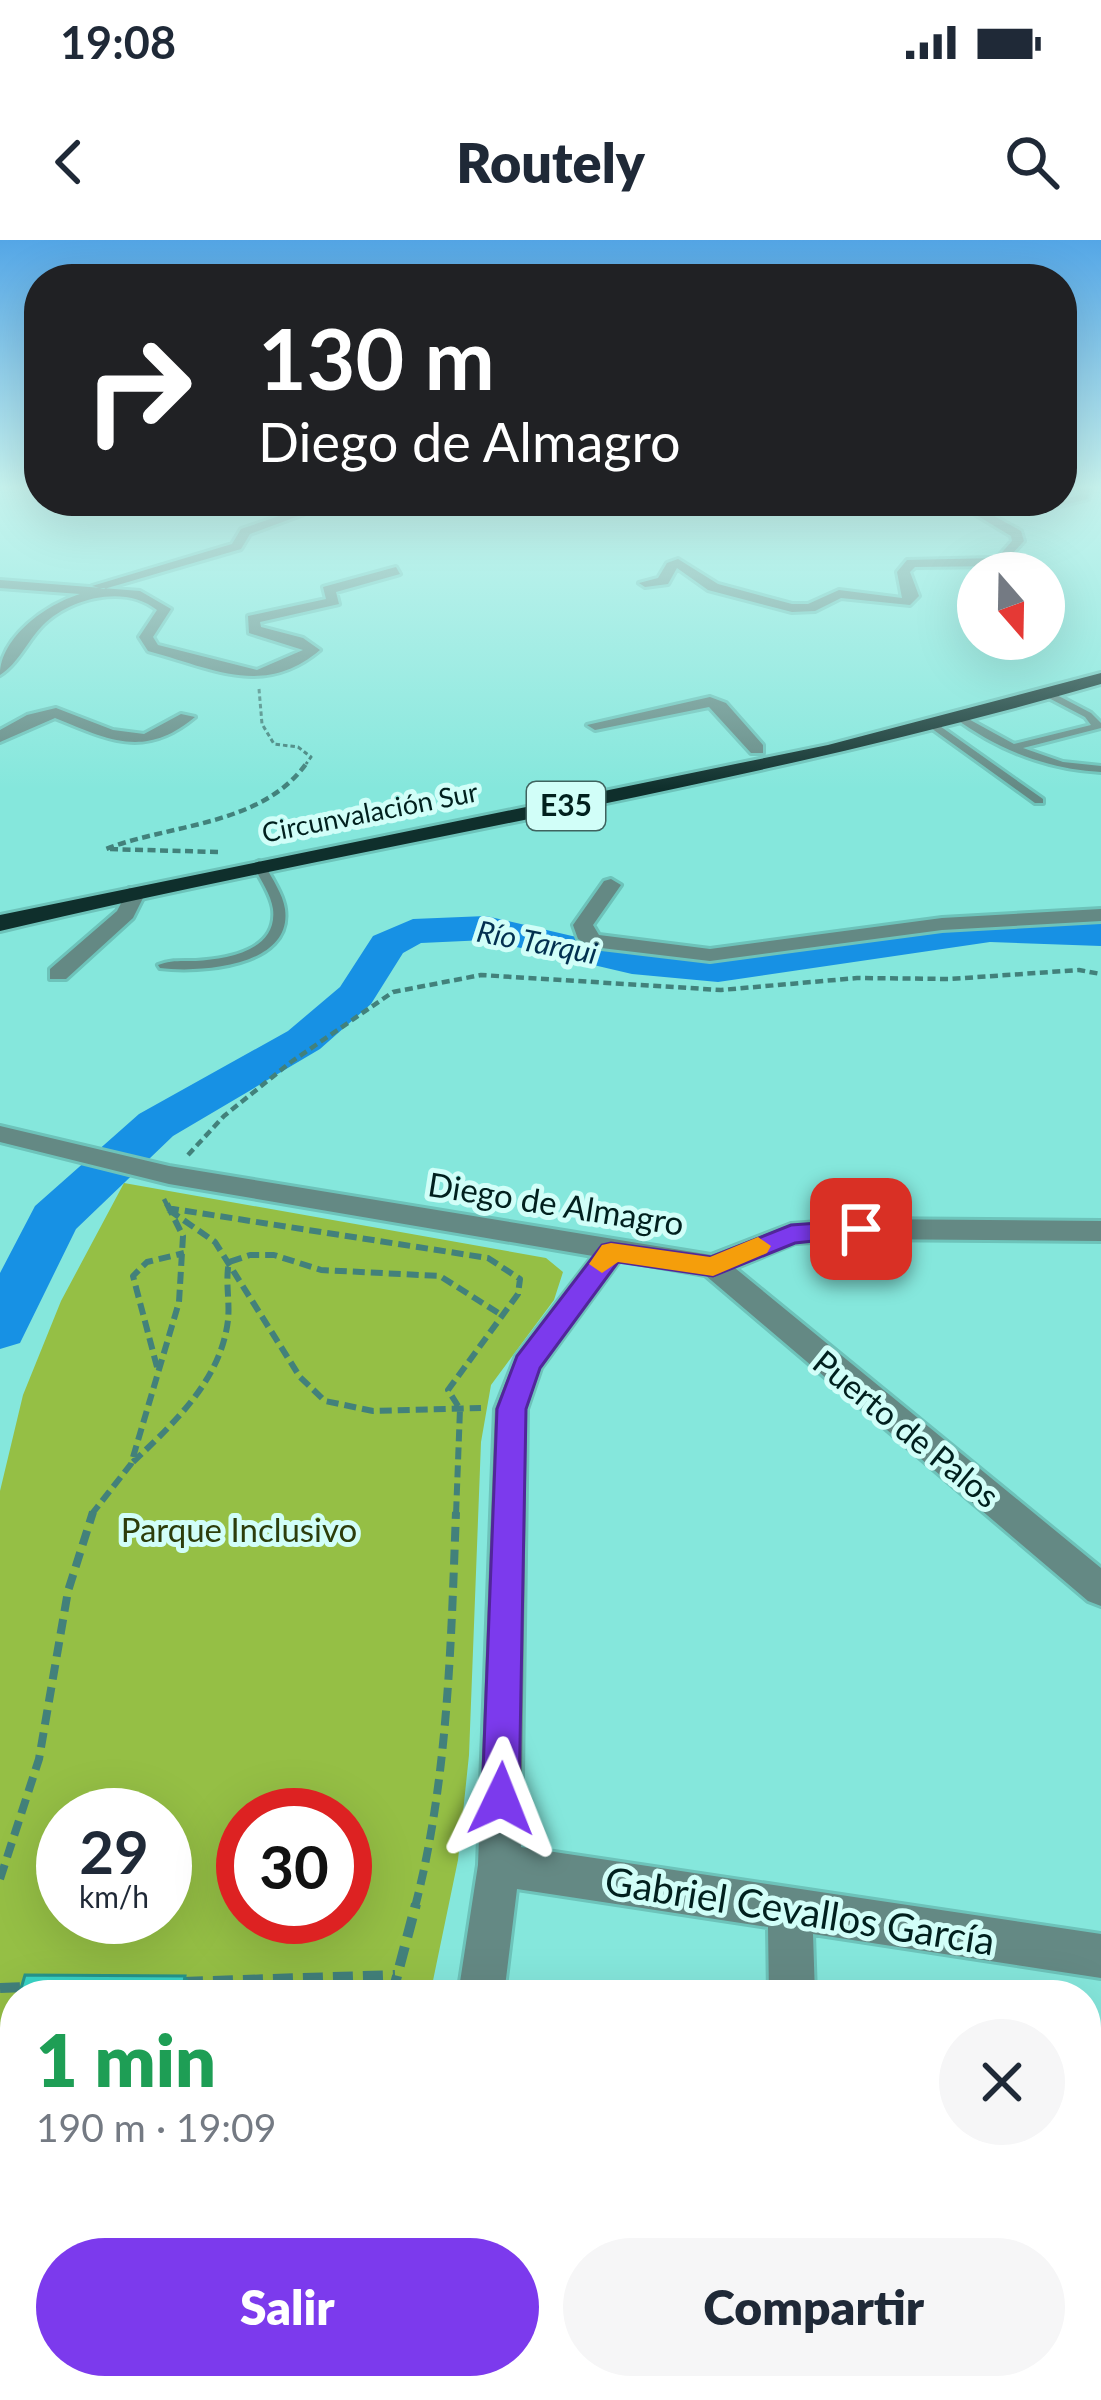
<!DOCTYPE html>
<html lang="es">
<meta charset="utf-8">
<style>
body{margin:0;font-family:Lato,sans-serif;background:#f6f6f7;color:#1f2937;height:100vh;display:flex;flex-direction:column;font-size:45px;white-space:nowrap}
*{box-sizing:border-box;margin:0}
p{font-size:39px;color:#747a83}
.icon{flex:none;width:66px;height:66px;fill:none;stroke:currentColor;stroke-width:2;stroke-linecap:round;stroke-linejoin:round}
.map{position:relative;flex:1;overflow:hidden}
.side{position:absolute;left:0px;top:1740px;width:1101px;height:420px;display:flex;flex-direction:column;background:#fff;border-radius:48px 48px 0 0;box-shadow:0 12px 48px #0002}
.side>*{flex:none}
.top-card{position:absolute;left:24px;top:24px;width:1053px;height:252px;border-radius:48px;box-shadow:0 12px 48px #0002;background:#202124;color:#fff;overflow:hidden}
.needle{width:78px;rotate:160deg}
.tools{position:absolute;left:957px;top:312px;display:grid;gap:24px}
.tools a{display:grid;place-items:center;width:108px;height:108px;border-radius:50%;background:#fff;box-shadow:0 12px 48px #0002;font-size:60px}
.speed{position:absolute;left:36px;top:1548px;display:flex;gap:24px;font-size:60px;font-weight:700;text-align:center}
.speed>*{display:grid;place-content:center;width:156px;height:156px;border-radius:50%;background:#fff;box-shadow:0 12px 48px #0002;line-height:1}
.speed small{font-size:30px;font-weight:400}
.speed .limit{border:18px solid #d22;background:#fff;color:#111}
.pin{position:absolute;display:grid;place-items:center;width:102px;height:102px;color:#fff;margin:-51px;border-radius:24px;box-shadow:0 6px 18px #0006}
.me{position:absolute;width:132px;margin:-66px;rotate:2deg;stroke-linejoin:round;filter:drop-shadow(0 0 9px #0008)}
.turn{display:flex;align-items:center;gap:42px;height:252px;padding:0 36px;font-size:54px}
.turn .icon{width:156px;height:156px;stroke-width:2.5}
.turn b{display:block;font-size:84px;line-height:102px}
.round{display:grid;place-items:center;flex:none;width:126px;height:126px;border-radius:63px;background:#f6f6f7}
.summary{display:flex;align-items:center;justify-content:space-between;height:204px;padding:0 36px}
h1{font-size:72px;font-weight:800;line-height:90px;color:#1e9e55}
.cta{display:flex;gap:24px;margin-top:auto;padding:24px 36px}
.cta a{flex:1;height:138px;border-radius:72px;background:#7c3aed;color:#fff;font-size:48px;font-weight:800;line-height:138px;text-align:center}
.cta a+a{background:#f6f6f7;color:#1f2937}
.status{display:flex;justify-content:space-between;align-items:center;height:84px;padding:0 60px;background:#fff;direction:ltr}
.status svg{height:33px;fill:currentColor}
header{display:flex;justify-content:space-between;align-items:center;height:156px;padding:0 36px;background:#fff;font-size:54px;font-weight:800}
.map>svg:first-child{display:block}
.green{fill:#95bf45;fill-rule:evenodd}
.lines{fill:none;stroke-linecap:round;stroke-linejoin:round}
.river{fill:#1791e4;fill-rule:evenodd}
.lane-casing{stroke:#6dc3ba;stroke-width:6}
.street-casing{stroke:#6dc3ba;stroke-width:6}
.highway-casing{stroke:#6dc3ba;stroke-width:6}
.path-far4{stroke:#42817b;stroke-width:3;stroke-dasharray:4.5 3;stroke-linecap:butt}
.path-far3{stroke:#42817b;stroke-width:4.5;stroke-dasharray:8 4.5;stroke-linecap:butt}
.path-far2{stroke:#42817b;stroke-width:6;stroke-dasharray:12 6;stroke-linecap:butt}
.path-far1{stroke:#42817b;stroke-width:8;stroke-dasharray:15 8;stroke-linecap:butt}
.path{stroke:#42817b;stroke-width:10;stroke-dasharray:20 10;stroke-linecap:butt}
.lane{fill:#648984;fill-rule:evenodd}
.street{fill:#648984;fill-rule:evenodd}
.highway{fill:#0f2f2c;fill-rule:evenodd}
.shaded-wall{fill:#27948b}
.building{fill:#38d4c6;stroke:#27948b;stroke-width:3}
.route{fill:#7c3aed;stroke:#51269a;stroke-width:3}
.slow{fill:#f59e0b}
.labels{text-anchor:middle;stroke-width:10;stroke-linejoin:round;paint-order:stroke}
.far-street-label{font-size:27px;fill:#01201e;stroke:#d1fef8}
.shield{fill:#d1fef8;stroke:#3f635f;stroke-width:3}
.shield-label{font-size:30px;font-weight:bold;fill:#01201e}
.far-water-label{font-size:30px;font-style:italic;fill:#023050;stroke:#d1fef8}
.street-label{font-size:33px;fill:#01201e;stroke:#d1fef8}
.park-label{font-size:33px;fill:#2c3d0b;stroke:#d1fef8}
.near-street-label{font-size:39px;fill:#01201e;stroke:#d1fef8}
</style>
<div class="status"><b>19:08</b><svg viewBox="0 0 49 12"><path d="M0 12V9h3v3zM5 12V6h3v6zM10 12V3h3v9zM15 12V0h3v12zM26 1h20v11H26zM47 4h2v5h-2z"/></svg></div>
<header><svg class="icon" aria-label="back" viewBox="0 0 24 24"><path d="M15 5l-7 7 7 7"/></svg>Routely<svg class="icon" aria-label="search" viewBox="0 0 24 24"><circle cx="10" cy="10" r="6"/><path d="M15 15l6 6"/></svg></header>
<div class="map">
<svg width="1101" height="2160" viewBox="0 0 1101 2160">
<rect width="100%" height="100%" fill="#85e7dc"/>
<path class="green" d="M124,943l422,75 17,14 -9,28 -63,85 -10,57 -12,313 -11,105 -28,135h-415v390h323l-5,15h-333v-909l23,-96 38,-94zM63,1575h102v102h-102zM243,1575h102v102h-102z"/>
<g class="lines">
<path class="river" d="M486,676l146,34 86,8 272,-40 111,4v24l-111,-4 -272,40 -86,-8 -146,-34 -65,3 -18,10 -32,51 -51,45 -147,87 -97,93 -56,114 -20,6v-76l35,-67 104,-92 149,-83 52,-44 33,-51 40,-17z"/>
<defs>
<path id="lane" d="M1045,452h6l40,21 10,10v5l-78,20 40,14 38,4v6c-54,-3 -103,-22 -146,-54l8,-2 51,28 77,-19 -6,-8 -40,-21z
M931,484h6l106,75v4h-8l-104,-75z
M259,621l6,4c7,14 18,29 20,44 8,58 -86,64 -125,59l-2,-3c12,-5 24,-4 38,-4 31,-2 82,-10 77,-52 -2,-15 -13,-30 -20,-44z"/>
<path id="street" d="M1081,246h10l-3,13 -41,10 -6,-3 38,-11z
M236,261h20l48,13 -54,20 -9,15 -137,40 -12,-3 140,-42 9,-15 44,-15z
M953,261h14l54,30 3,10 -23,25 -86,1 -5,5 9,24 -9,9 -69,-7 -26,13 -23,1 -84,-22 -31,-22 -9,16 -23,3 -6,-4 19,-5 9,-15 11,-4 40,25 74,20h16l31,-14 63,8 -5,-26 10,-12 90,-2 15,-17 -1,-5z
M396,327l4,7 -64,18 3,12 -79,18 1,5 42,11 17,12c-57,48 -108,18 -172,1l-9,-14 18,-27c-32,-26 -87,-12 -114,15 -15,15 -25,39 -43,50 0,-38 47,-71 80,-81l-80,-6v-8l140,11 31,18 -18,28 5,8 99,25 46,-20 -54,-17 -1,-17 78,-17 -3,-12z
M710,457l16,6 37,42v8h-12l-42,-46 -114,23 -8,-5z
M56,468l57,22 31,4 37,-20 14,3c-50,42 -86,23 -140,1l-55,24v-12l27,-15z
M611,639l10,6 -28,40 6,10 111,14 232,-31 159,-9v12l-159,9 -232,31 -117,-14 -15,-8 -5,-14 31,-44z
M129,648l17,4 -13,26 -67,61h-16v-10l67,-58z
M0,886l169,40 542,89 80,-31 70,-5 240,2v20l-240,-2 -66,4 -60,25 366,300v38l-13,-5 -383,-326 -85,-15 -79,108 -14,41 -6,438 580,87v44l-288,-44 2,61h-46l-1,-68 -251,-38 -13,106h-46l20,-130 17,-456 21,-53 77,-100 -424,-72 -169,-42z
M354,2145h54l-5,15h-54z
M606,2145h65l6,15h-65z
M773,2145h54l1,15h-54z"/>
<path id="highway" d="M1101,433v11c-362,105 -735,160 -1101,247v-16l828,-170z"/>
</defs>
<use href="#lane" class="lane-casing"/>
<use href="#street" class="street-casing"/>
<use href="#highway" class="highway-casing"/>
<path class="path-far4" d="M259,449l3,35 12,20 24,3 13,10 -5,7"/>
<path class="path-far3" d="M218,612l-112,-3c67,-26 158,-23 202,-88
M188,915l36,-39 67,-54 102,-70 88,-17 240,15 136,-12 93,1 129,-9 22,4
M164,959l3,6"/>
<path class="path-far2" d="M167,968l321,50 32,21 -2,15 -70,96 12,19 -4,106
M169,970l46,32 85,135 25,24 48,10 108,-3
M157,1127l-24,-91 14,-14 37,-9
M133,1222c41,-39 88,-82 95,-142 2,-20 -3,-38 1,-58l21,-7h24l47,15 119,6 63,40
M91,1275l40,-51 48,-162 4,-66 -17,-34"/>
<path class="path-far1" d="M0,1639l39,-120 29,-168 25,-79
M415,1667c33,-126 36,-264 41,-395"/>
<path class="path" d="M183,1742l212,-7
M0,1748l26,-1
M392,1755l24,-91
M0,1844l15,-4
M290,2160l4,-15"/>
<use href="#lane" class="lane"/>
<use href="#street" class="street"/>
<use href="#highway" class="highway"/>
</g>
<path class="shaded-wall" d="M185,1736l16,17v2h-19z"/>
<path class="building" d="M25,1735l160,1 -3,19h-163z
M15,1770v37h-10z"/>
<linearGradient id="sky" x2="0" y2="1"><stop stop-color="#54a6e6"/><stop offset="0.45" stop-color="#c8f4ef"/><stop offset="1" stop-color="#c8f4ef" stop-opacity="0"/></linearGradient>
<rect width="1101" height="549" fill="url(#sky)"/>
<path class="route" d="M861,980l13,9 -4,6 -75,8 -82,33 -95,-14 -78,106 -14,41 -7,390 -5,13 -13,5 -14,-5 -5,-13 15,-390 20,-53 85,-111 9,-2 100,14 80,-32z"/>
<path class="slow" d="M758,997l13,9 -4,7 -54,23 -95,-14 -16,11 -13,-9 13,-19 9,-2 99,14z"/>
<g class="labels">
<g class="far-street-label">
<text transform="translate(370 573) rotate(-11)" y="9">Circunvalación Sur</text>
</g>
<rect class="shield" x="527" y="542" width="78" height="48" rx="9"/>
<g class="shield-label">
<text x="566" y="576">E35</text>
</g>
<g class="far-water-label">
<text transform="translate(537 703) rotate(11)" y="10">Río Tarqui</text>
</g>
<g class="street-label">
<text transform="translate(556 964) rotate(9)" y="12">Diego de Almagro</text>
<text transform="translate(906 1189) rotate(39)" y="12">Puerto de Palos</text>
</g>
<g class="park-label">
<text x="239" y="1302">Parque Inclusivo</text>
</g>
<g class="near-street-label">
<text transform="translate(800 1671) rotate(9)" y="14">Gabriel Cevallos García</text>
</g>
</g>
</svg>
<div class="tools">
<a><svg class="needle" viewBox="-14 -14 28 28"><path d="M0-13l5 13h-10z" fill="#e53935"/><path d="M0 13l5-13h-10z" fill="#747a83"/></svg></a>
</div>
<div class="speed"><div>29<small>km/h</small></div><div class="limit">30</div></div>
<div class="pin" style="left:861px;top:989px;background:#d93025"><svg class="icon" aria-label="arrive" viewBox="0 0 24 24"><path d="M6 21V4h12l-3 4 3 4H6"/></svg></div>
<svg class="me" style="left:501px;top:1559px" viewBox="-20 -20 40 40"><path d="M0-17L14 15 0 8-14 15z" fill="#7c3aed" stroke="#fff" stroke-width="4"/></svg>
<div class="top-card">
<div class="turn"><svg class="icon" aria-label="right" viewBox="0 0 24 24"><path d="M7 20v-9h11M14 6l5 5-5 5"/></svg><div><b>130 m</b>Diego de Almagro</div></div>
</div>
<section class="side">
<div class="summary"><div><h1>1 min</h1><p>190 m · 19:09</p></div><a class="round"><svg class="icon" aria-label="close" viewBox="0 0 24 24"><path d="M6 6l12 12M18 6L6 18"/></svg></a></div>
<div class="cta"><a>Salir</a><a>Compartir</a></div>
</section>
</div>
